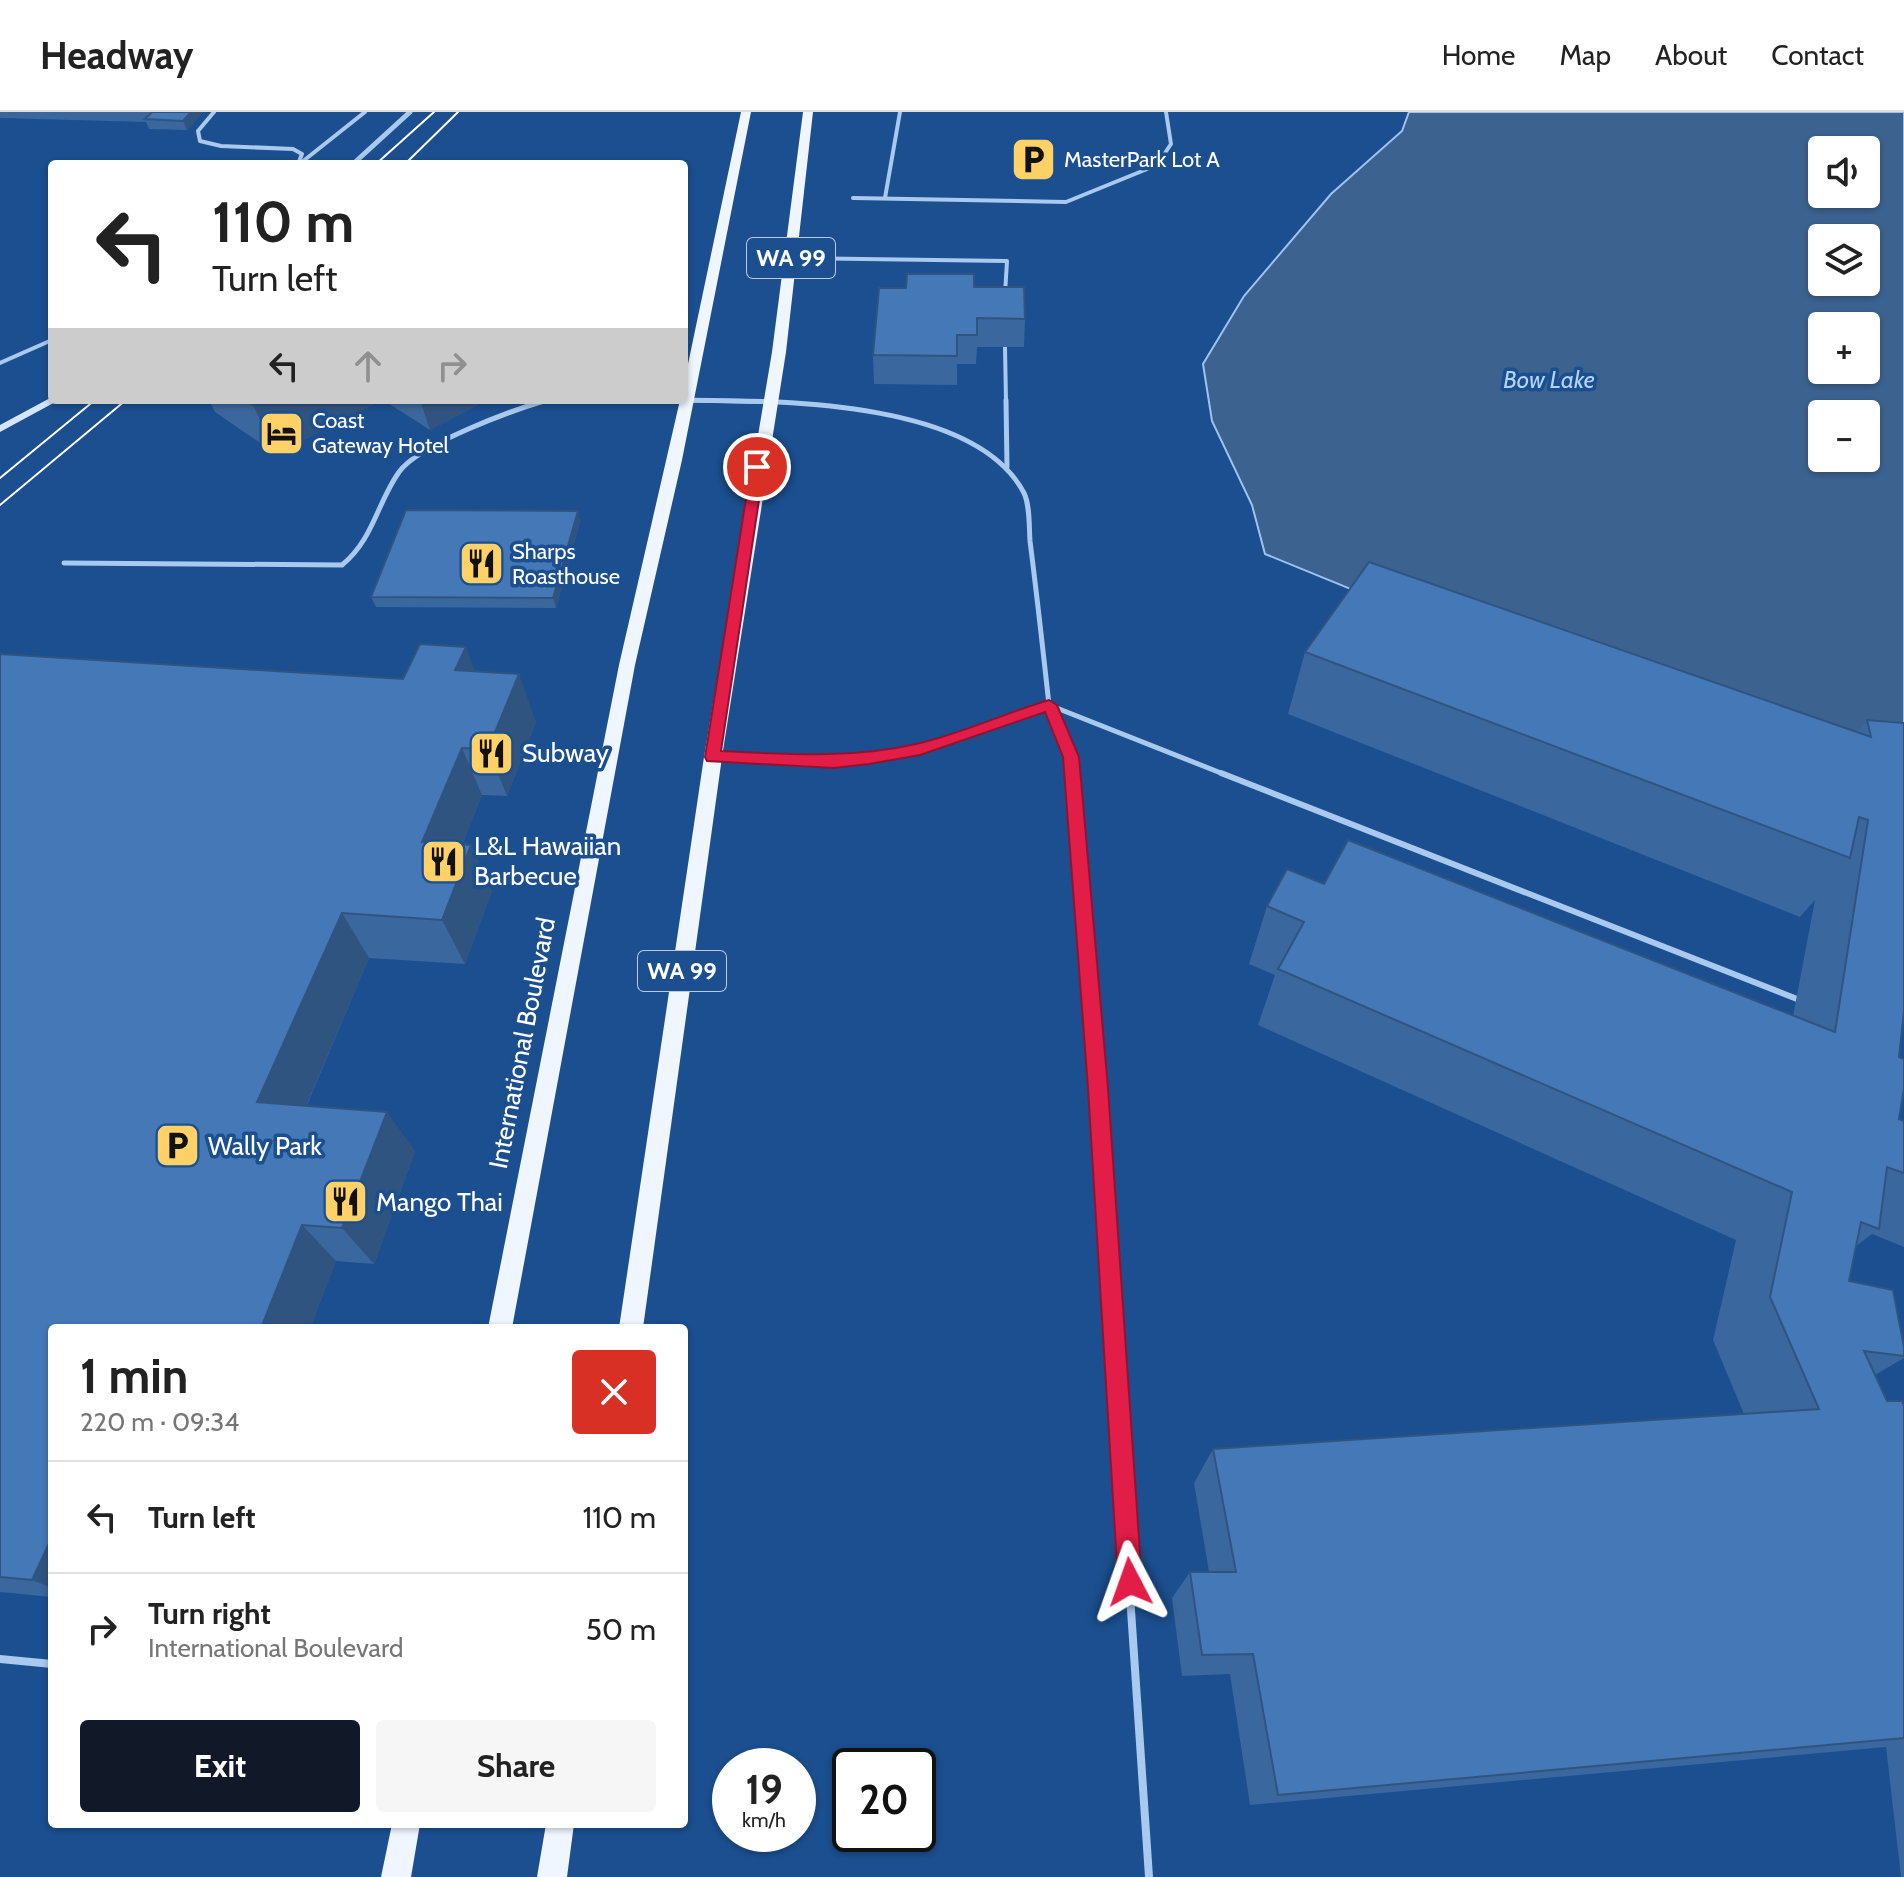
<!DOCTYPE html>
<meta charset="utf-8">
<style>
body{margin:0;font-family:Cabin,sans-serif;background:#f6f6f6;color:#222;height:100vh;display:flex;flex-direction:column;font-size:30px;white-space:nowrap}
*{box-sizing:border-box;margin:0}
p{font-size:26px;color:#767676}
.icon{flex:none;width:44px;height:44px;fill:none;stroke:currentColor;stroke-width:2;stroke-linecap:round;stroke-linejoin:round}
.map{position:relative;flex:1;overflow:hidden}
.side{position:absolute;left:48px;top:1212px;width:640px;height:504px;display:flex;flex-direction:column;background:#fff;border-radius:8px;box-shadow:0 2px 6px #0004}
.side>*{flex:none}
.banner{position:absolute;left:48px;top:48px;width:640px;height:244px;border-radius:8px;box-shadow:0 2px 6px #0004;background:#fff;color:#222;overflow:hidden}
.buttons{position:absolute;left:1808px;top:24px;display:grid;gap:16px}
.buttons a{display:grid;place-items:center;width:72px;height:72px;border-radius:8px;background:#fff;box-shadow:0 2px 6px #0004;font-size:40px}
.speed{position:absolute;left:712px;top:1636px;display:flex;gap:16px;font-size:40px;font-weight:700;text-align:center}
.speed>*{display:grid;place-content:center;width:104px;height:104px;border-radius:50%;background:#fff;box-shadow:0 2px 6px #0004;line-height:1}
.speed small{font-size:20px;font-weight:400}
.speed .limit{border:4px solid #111;border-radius:12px;background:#fff;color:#111}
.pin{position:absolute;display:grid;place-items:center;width:68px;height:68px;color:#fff;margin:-34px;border:4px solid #fff;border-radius:50%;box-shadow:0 2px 8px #0007}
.me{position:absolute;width:88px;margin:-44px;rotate:356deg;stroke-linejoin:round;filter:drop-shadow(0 0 6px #0008)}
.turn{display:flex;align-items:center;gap:28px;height:168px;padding:0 32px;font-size:36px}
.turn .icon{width:104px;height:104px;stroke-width:2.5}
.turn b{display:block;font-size:56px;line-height:68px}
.lanes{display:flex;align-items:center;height:76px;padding:0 32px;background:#0003;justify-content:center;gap:40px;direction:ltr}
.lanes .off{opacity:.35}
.round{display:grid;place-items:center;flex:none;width:84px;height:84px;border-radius:8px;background:#f6f6f6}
.headline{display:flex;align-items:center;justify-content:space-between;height:136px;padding:0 32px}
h1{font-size:48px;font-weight:700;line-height:60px}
.primary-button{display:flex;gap:16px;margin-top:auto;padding:16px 32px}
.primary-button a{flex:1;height:92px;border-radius:8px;background:#111827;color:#fff;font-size:32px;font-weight:700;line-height:92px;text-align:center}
.primary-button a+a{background:#f6f6f6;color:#222}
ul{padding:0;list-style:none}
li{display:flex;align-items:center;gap:24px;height:112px;padding:0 32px;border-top:2px solid #e0e0e0}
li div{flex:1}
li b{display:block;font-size:30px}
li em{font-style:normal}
header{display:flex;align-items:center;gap:48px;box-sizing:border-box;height:112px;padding:0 40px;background:#fff;border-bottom:2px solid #e0e0e0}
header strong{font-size:38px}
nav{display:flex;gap:44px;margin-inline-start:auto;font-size:28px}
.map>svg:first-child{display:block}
.water{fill:#3c6290;stroke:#9cc4f0;stroke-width:2;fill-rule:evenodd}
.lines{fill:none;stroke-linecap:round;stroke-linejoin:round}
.lane-far3{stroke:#a9c9ee;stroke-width:4}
.lane-far2{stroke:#a9c9ee;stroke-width:5}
.lane-far1{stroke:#a9c9ee;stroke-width:6}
.lane{stroke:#a9c9ee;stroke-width:8}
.street{stroke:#a9c9ee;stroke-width:5}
.secondary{fill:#d6e6fa;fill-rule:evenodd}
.primary{fill:#f0f6ff;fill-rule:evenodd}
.tram{stroke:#fff;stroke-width:2}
.wall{fill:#3a679d}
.shaded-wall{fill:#305480}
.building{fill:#4478b7;stroke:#305480;stroke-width:2}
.route{fill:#e11d48;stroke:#92132f;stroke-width:2}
.labels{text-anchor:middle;stroke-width:7;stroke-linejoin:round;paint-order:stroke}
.far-poi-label{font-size:22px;fill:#fff;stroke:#1b4f8f;text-anchor:start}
.shield{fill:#1b4f8f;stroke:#bbcadd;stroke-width:2}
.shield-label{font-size:24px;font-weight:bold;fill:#fff}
.far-water-label{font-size:24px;font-style:italic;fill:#b5d3f5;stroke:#1b4f8f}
.poi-label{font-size:26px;fill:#fff;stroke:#1b4f8f;text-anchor:start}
.street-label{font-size:26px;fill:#fff;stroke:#1b4f8f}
</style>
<header>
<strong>Headway</strong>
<nav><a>Home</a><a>Map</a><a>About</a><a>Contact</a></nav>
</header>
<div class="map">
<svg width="1904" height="1765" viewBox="0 0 1904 1765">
<rect width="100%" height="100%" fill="#1b4f8f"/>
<path class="water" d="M1409,0h495v656l-86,12 -553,-226 -13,-49 -40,-84 -9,-57 41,-68 87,-102 71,-63zM1822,38h44v44h-44zM1822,126h44v44h-44zM1822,214h44v44h-44zM1822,302h44v44h-44z"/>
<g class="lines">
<path class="lane-far3" d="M214,0l-16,19 2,10 21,5 72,3 9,5 -4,10
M302,50l63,-50
M853,86l213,4 91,-37 14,-21 -5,-32
M885,86l15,-86
M791,146l216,3 -2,33
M1005,235l1,55
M0,251l52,-23
M671,288l96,2
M541,290l6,-2"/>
<path class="lane-far2" d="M671,288c94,1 302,-4 353,93 6,12 5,34 6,48 7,55 13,109 19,164l177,70
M1006,288l1,67
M64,451l278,2c31,-25 35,-62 57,-93 20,-28 114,-62 148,-72
M716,645c39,1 79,7 118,5 75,-3 145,-32 215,-57l22,52 2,18"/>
<path class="lane-far1" d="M1073,661l34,483
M1221,661l576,226"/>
<path class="lane" d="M1107,1142l42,623
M0,1547l52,5"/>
<path class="street" d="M353,52l57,-52"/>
<path class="secondary" d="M52,285v3h7l-59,32v-7z"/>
<path class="primary" d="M741,0h10l-69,348 -47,205 -123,663h-24l131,-663 61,-265h4v-17z
M803,0h10l-27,240 -64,405 -79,571h-24l85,-571 68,-405z
M392,1712h28l-9,53h-30z
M546,1712h28l-7,53h-30z"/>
<path class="tram" d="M376,52l58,-52
M405,52l53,-52
M0,366l95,-78
M0,393l126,-105"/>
</g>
<path class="wall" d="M0,0h203l-16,18 -38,-1 -3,-7 -146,-4z
M974,175l51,32 -1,28h-47l-1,17h-19v21l-83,-1 -1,-29z
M209,288h173l-106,54 -61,-42z
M383,288h104l-57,30z
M578,399l2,11 -24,86 -180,-1 -5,-10z
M1305,540l552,80 10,-12 37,3 -5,396 5,2v126l-32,-13 -16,12 -7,35 55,66v11l-29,17 12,26 17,5v471h-3l-15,-130 -636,58 -20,-131 -48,2 -10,-78 18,-26h19l-15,-89 19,-34 531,-35 -31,-74 23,-100 -478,-215 17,-50 -26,-11 18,-58 57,-22 469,132 22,-116 -15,17 -512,-203z
M0,542l403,25 72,-7 61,50 -29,74 -25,-1 -20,50h9l21,46 -27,73 -96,-6 -62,147 108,46 -41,113 -38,-3 -26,67h-258v269l-52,-5z"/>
<path class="shaded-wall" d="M191,0h12l-16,18 -4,-9z
M264,288h118l-106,54 -23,-49z
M420,288h67l-57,30z
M578,399l2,11 -24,86 -3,-10z
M466,535l18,48 -29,-25z
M519,562l17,48 -29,74 -19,-47z
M462,636l20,47 -37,93 -23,-46z
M471,733l21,46 -27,73 -23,-44z
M342,801l27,45 -78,183 -34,-39z
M387,1000l28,39 -41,113 -32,-36z
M302,1113l34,36 -26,67h-49z
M52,1425v51l-20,-8z"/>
<path class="building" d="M152,0h39l-8,9 -38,-2z
M907,162h67v13h50l1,32 -48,-1v17h-20v21l-84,-1 6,-67h27z
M245,288h19l-11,5z
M406,398l172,1 -25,87 -182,-1z
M1369,450l502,175 -4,-17 37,3v288l-5,46 5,2v30l-5,30 5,2v52l-17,-6 -8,62 -18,-7 -12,59 44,9 11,57v9l-40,-5 23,50h15l2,5v332l-626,57 -25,-141 -51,1 -12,-83h46l-23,-123 606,-40 -49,-112 22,-105 -514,-223 26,-47 -37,-16 20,-37 37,15 24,-44 487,192 33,-212 -9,-3 -9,41 -545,-206z
M420,532l46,3 -11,23 64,4 -31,75 -26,-1 -40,94 49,3 -29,75 -100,-7 -85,189 130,10 -45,116 -40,-3 -41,103h-209v209l-20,43 -32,-3v-923l403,25z"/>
<path class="route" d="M757,351l7,4 -43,284c66,3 130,8 195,-7 45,-10 89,-31 133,-44l8,5 22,52 29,331 34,494 -3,8 -9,4 -8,-4 -4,-8 -30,-494 -25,-331 -18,-45 -125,43 -51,9 -35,4 -127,-7 -2,-4 46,-290z"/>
<defs>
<symbol id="parking-square" viewBox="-11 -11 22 22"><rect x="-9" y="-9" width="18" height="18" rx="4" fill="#ffd166" stroke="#1b4f8f"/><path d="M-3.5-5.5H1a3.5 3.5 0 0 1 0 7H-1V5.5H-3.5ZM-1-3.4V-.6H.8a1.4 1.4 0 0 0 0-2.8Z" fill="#111"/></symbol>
<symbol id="hotel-square" viewBox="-11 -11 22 22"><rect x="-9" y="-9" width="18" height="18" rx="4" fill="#ffd166" stroke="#1b4f8f"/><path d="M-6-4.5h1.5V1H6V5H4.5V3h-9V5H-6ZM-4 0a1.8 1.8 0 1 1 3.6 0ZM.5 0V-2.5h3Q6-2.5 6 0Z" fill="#111"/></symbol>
<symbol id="restaurant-square" viewBox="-11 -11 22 22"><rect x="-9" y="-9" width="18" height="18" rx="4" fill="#ffd166" stroke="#1b4f8f"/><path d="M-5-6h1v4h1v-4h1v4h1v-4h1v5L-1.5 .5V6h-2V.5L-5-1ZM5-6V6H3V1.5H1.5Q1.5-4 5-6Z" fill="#111"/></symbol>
</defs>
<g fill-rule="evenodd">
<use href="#parking-square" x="1008" y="22" width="51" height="51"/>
<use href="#hotel-square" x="256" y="296" width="51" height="51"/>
<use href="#restaurant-square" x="456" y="426" width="51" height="51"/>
<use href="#restaurant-square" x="466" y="616" width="51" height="51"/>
<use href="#restaurant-square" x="418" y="724" width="51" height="51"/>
<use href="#parking-square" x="152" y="1008" width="51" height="51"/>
<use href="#restaurant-square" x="320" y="1064" width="51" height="51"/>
</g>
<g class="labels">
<g class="far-poi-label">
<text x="1064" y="55">MasterPark Lot A</text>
<text x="312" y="316">Coast<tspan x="312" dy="25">Gateway Hotel</tspan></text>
<text x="512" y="447">Sharps<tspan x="512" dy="25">Roasthouse</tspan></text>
</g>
<g class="shield">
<rect x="747" y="126" width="88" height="40" rx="6"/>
<rect x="638" y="839" width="88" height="40" rx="6"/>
</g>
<g class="shield-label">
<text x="791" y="154">WA 99</text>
<text x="682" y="867">WA 99</text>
</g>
<g class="far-water-label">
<text x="1549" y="276">Bow Lake</text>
</g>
<g class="poi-label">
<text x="522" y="650">Subway</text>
<text x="474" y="743">L&amp;L Hawaiian<tspan x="474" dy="30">Barbecue</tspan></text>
<text x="208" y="1043">Wally Park</text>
<text x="376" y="1099">Mango Thai</text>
</g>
<g class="street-label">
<text transform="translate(522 931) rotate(-79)" y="9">International Boulevard</text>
</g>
</g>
</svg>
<div class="buttons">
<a><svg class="icon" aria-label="sound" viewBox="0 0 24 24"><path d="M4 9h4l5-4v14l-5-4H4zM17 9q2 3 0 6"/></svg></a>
<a><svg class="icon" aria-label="layers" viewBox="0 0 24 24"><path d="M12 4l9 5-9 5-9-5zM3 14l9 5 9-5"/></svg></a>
<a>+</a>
<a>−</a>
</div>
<div class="speed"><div>19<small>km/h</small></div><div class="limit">20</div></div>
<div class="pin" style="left:757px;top:355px;background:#d93025"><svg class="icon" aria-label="arrive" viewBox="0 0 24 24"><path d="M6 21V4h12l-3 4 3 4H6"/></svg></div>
<svg class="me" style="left:1130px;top:1470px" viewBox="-20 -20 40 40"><path d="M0-17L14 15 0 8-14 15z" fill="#e11d48" stroke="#fff" stroke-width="4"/></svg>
<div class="banner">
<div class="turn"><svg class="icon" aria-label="left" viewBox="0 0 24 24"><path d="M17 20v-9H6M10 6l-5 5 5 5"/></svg><div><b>110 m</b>Turn left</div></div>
<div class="lanes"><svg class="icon" aria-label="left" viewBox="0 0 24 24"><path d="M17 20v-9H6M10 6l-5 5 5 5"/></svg><svg class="icon off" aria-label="ahead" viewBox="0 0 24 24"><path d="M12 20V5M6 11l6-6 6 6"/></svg><svg class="icon off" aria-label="right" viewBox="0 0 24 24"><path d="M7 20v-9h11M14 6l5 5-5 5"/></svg></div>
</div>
<section class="side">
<div class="headline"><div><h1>1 min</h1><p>220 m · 09:34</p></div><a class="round" style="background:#d93025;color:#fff"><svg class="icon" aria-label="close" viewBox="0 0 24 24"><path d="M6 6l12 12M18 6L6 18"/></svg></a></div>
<ul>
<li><svg class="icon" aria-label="left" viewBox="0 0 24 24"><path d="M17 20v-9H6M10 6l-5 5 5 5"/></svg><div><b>Turn left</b></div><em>110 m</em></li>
<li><svg class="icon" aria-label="right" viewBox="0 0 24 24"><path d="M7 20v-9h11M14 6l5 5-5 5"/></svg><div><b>Turn right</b><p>International Boulevard</p></div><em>50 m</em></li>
</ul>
<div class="primary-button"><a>Exit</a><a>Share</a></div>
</section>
</div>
